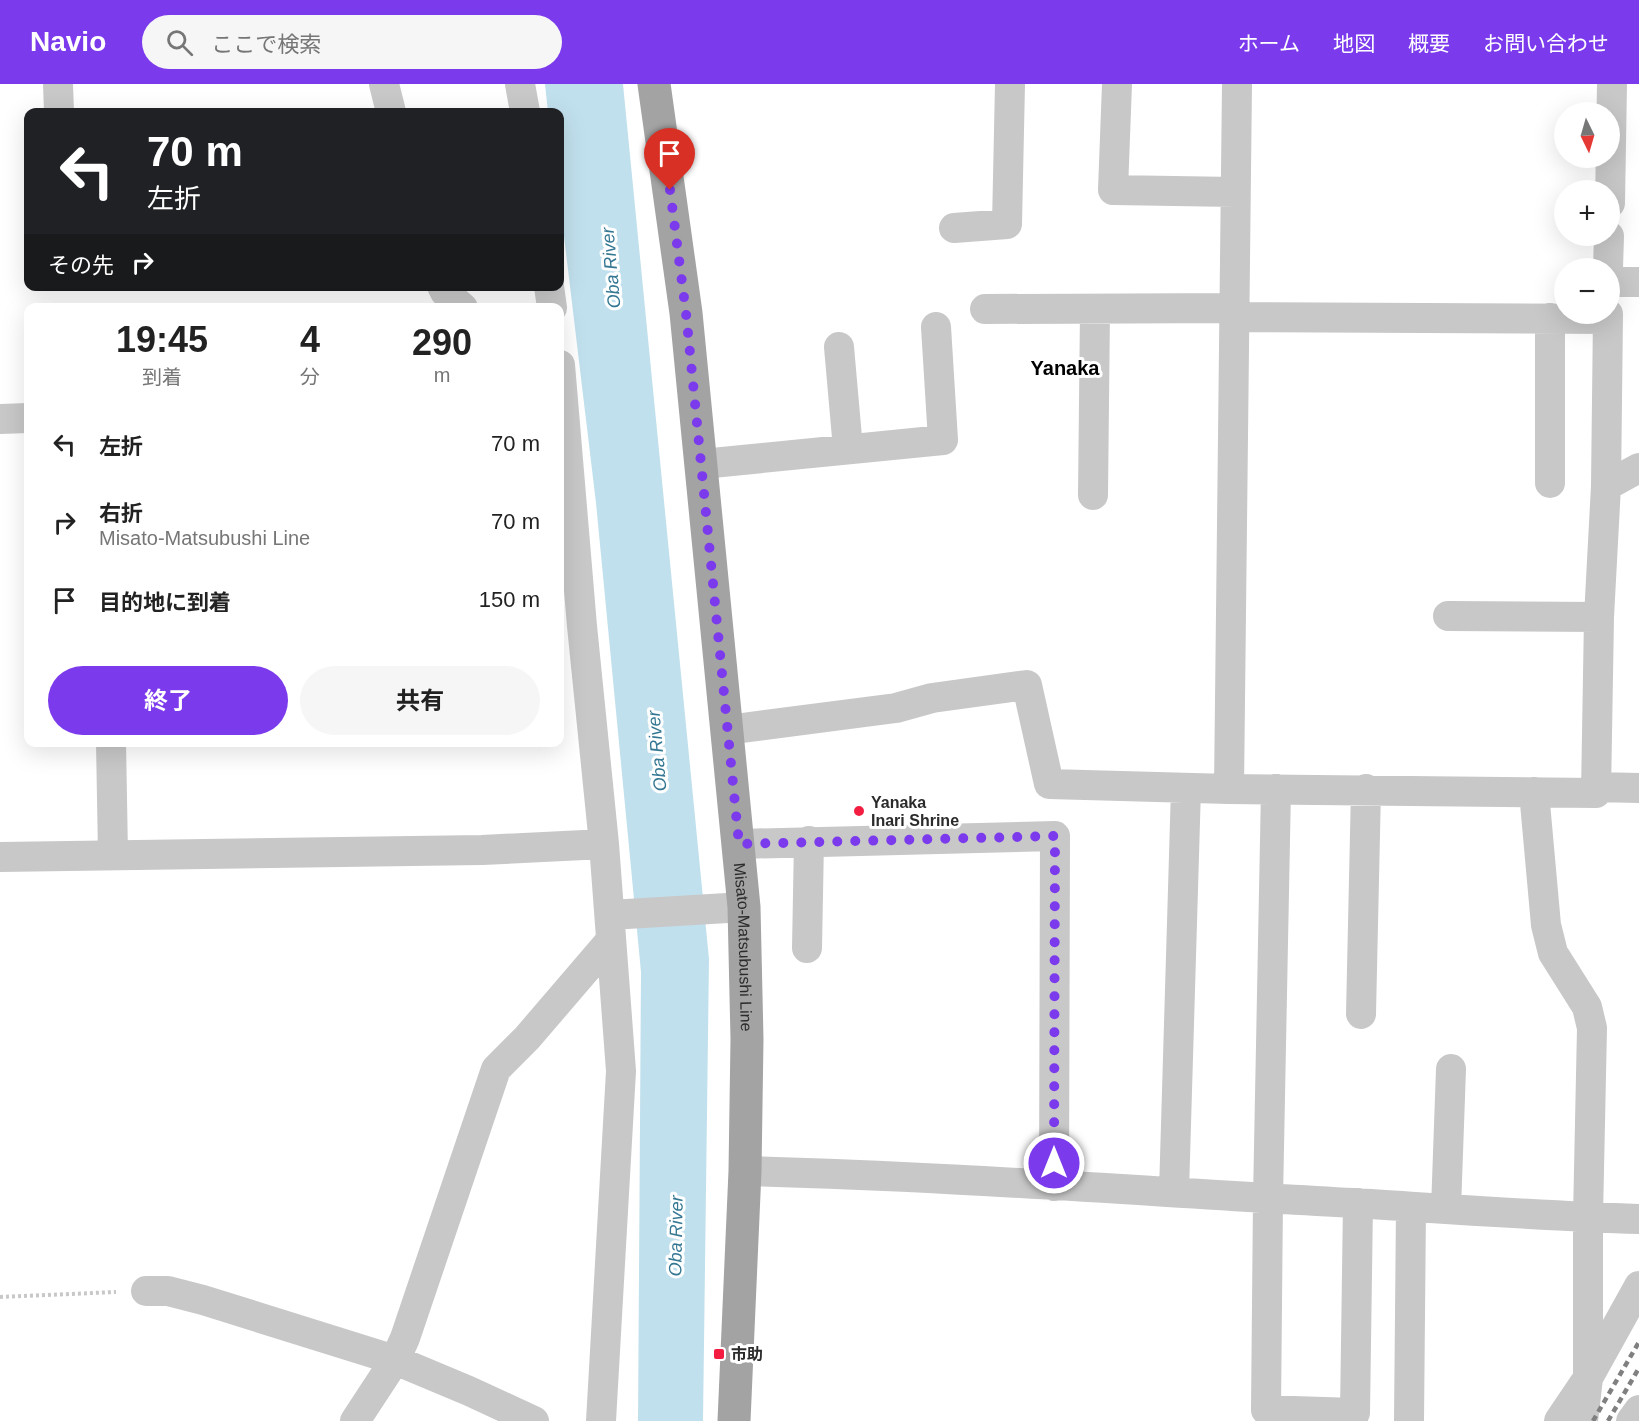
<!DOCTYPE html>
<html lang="ja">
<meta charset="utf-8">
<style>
body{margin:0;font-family:Arial,"Noto Sans JP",sans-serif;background:#f6f6f6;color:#222;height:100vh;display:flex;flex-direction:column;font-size:22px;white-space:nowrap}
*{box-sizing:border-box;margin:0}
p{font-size:20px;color:#767676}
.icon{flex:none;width:33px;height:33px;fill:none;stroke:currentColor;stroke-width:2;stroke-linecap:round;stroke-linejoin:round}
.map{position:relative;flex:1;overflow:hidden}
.drawer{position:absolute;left:24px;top:219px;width:540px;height:444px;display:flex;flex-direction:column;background:#fff;border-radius:12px;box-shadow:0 6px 24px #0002}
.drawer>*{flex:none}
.top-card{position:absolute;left:24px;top:24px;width:540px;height:183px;border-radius:12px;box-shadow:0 6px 24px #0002;background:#202124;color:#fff;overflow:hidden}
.needle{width:39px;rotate:175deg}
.tools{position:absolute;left:1554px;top:18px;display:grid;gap:12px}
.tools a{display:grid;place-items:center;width:66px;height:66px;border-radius:50%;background:#fff;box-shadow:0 6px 24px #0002;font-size:30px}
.pin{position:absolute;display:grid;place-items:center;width:51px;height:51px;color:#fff;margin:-62px -26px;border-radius:50% 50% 50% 0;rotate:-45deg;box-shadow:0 0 6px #0007}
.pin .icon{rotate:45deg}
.me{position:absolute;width:66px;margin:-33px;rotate:0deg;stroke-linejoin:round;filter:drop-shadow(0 0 4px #0008)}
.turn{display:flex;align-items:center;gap:21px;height:126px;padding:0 24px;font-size:27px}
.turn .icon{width:78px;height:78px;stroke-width:2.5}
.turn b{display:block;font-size:42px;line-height:51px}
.then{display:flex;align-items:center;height:57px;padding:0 24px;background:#0003;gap:12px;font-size:22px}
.eta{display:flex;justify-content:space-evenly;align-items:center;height:102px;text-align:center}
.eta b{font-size:36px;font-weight:700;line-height:42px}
.button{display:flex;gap:12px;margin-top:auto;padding:12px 24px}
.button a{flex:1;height:69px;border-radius:36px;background:#7c3aed;color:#fff;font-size:24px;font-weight:700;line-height:69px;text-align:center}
.button a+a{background:#f6f6f6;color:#222}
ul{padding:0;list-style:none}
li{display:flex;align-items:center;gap:18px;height:78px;padding:0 24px}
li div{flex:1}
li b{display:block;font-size:22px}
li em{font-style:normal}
header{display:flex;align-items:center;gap:36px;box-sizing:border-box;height:84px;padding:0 30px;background:#7c3aed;color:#fff}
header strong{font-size:28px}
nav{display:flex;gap:33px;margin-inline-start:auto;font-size:21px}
.search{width:420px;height:54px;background:#f6f6f6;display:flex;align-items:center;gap:15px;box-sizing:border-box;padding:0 21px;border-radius:33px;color:#767676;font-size:22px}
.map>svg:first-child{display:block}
.water{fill:#c1e0ed}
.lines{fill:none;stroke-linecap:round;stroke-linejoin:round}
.path{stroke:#c8c8c8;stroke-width:4;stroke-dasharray:3 3;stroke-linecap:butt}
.minor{stroke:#c8c8c8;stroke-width:30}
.major{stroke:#a3a3a3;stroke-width:33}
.rail{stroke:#808080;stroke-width:4.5;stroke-dasharray:6 4.5;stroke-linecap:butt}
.route{stroke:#7c3aed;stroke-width:10;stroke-dasharray:0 18}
.poi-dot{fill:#f31d41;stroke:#fff;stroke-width:2}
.labels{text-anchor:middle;stroke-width:6;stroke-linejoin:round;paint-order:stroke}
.poi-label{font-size:16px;font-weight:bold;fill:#2b2b2b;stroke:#fff;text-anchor:start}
.street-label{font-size:16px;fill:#2b2b2b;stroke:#fff}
.water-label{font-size:18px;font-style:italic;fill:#347793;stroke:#fff}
.quarter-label{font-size:20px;font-weight:bold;fill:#000;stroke:#fff}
</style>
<header>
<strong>Navio</strong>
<div class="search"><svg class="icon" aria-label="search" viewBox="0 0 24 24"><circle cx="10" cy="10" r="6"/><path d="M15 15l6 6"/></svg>ここで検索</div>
<nav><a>ホーム</a><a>地図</a><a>概要</a><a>お問い合わせ</a></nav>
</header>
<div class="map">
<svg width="1639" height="1337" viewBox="0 0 1639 1337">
<rect width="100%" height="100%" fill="#fff"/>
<path class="water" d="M545,0h78l86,875 -6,462h-65l3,-449 -45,-469 -36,-300v-91h-12z"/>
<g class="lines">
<path class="path" d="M0,1213l116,-5"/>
<path class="minor" d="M58,0l1,28
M384,0l7,28
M520,0l5,28
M1117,0l-4,106 122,2
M1610,119l2,-119
M954,144l53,-4 3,-140
M1608,184l1,-32
M1610,198h29
M442,202l3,6 18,16
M549,202l3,22
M985,225l251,-1
M1236,233l372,2
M1550,234v165
M839,263l9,102
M560,281l22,261 22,218 17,227 -20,350
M0,335l28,-1
M702,380l241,-24 -7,-113
M1606,402l33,-18
M1093,411l2,-185
M1448,532l151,1
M727,646l169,-22 36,-10 95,-13 22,99 180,5 367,4 3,-176 7,-131 2,-172
M111,658l2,113
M1596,703l43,1
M1229,705l8,-705
M1276,705l-8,410 -2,211 89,3 3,-210
M1534,708l12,133 7,28 34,54 5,21 -4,189v161l-5,43
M739,760l316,-8 -1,350
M0,773l482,-7 122,-6
M610,831l134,-8
M807,864l2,-107
M1361,930l5,-225
M745,1087c203,5 406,21 609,32 95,6 190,13 285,16
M1174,1108l12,-404
M1446,1125l5,-140
M146,1207h22l35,9 192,60 74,31 65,30
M355,1337l40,-61 10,-22 91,-269 31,-31 84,-98
M1409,1337l2,-213
M1559,1337l29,-43 51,-92
M1631,1337l8,-11"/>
<path class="major" id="s1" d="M654,0l32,229 58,594 3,132 -2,132 -11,250"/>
<path class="rail" d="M1593,1337l46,-79
M1608,1337l31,-53"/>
</g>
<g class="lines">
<path class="route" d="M670,106l16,123 53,531 316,-8 -1,327"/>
</g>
<g class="poi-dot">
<circle cx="859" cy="727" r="6"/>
<rect x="713" y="1264" width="12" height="12" rx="3"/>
</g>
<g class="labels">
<g class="poi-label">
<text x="871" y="724">Yanaka<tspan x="871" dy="18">Inari Shrine</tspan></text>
<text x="731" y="1276">市助</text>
</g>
<g class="street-label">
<text dy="6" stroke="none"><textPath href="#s1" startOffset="868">Misato-Matsubushi Line</textPath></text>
</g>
<g class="water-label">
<text transform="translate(611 184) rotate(-95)" y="6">Oba River</text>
<text transform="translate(657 667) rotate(-95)" y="6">Oba River</text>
<text transform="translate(676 1152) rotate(-89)" y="6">Oba River</text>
</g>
<g class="quarter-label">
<text x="1065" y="291">Yanaka</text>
</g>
</g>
</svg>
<div class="tools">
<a><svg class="needle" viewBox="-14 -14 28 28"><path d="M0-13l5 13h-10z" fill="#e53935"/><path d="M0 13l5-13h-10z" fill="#767676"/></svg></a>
<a>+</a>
<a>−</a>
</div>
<div class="pin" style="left:670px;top:106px;background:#d93025"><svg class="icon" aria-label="arrive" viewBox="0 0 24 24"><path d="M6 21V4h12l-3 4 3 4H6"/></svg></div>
<svg class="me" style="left:1054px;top:1079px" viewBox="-20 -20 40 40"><circle r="17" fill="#7c3aed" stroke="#fff" stroke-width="3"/><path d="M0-11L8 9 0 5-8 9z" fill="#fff"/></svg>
<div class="top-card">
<div class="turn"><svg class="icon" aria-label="left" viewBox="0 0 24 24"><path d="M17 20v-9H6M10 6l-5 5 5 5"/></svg><div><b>70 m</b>左折</div></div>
<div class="then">その先<svg class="icon" aria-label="right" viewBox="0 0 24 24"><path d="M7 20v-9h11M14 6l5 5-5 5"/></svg></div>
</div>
<section class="drawer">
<div class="eta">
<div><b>19:45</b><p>到着</p></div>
<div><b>4</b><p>分</p></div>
<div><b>290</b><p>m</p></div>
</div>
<ul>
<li><svg class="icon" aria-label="left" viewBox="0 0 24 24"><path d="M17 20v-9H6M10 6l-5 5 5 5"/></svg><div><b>左折</b></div><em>70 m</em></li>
<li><svg class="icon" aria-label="right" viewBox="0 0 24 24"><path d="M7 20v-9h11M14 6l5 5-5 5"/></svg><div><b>右折</b><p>Misato-Matsubushi Line</p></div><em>70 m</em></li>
<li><svg class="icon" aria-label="arrive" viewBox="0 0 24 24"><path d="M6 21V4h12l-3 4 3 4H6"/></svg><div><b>目的地に到着</b></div><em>150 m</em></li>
</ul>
<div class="button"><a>終了</a><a>共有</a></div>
</section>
</div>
